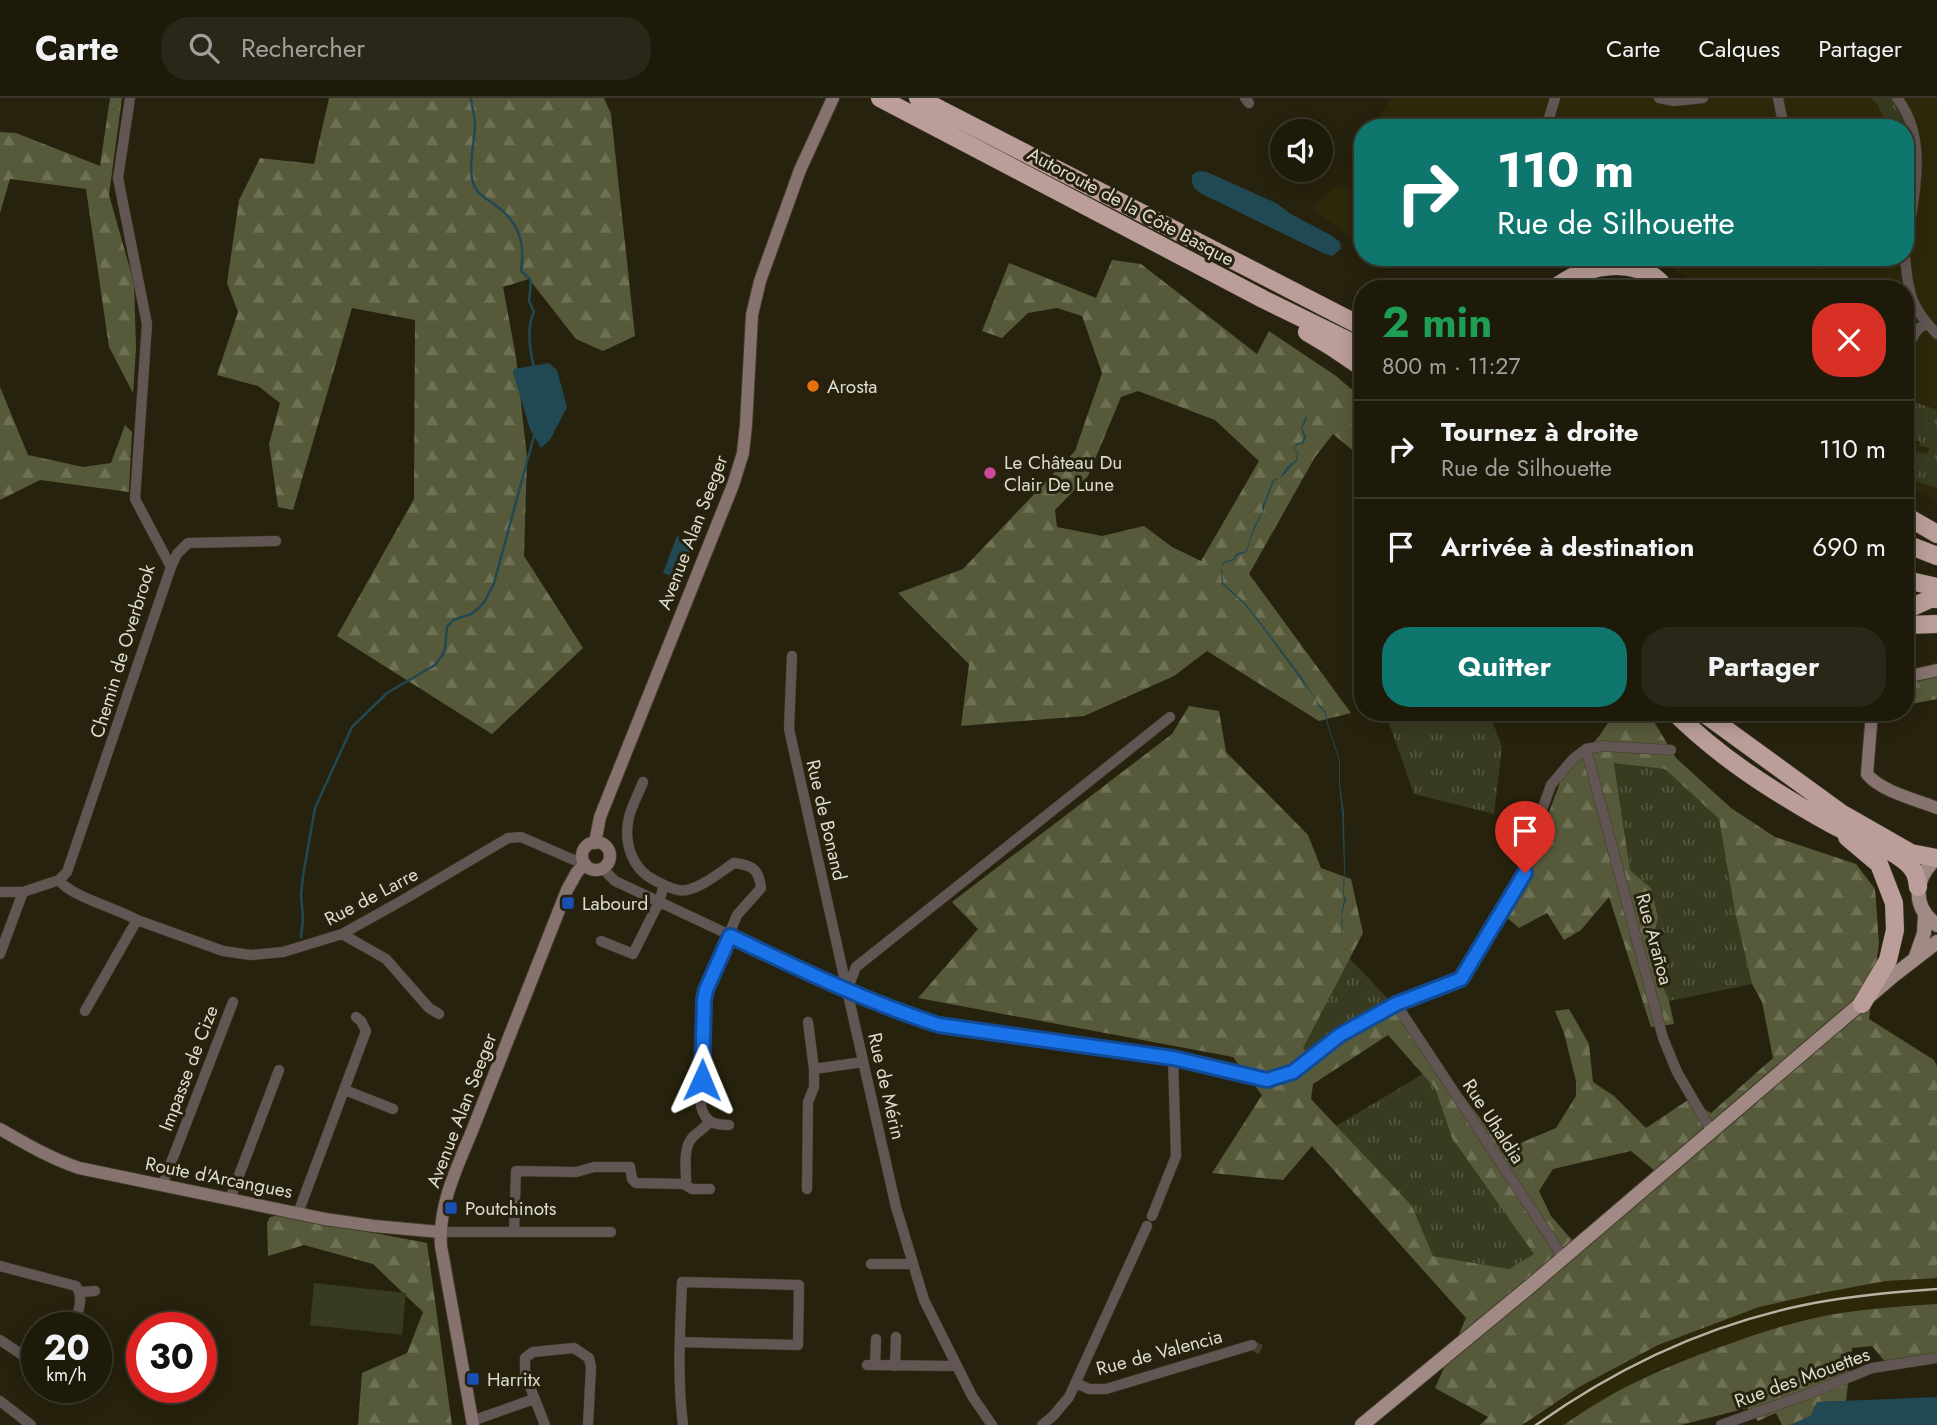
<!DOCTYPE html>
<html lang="fr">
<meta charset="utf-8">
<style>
body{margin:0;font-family:Jost,sans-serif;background:#2a2718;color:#f1f3f6;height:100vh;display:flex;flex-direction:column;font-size:26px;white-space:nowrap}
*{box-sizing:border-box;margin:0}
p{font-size:23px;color:#a0a19c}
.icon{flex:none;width:38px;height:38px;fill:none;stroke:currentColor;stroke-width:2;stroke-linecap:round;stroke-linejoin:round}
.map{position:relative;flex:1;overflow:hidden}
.sheet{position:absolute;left:1354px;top:182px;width:560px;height:441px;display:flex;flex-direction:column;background:#1d1a0a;border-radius:28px;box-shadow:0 4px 18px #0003,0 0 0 2px #3b382b}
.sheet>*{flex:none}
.top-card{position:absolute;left:1354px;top:21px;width:560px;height:147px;border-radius:28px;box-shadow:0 4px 18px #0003,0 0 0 2px #3b382b;background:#0f766e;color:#fff;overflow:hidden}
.fabs{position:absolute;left:1270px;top:21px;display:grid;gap:14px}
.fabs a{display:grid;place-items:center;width:63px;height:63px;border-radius:50%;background:#1d1a0a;box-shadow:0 4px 18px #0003,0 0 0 2px #3b382b;font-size:35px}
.speed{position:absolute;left:21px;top:1214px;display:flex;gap:14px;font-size:35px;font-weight:700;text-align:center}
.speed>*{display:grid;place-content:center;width:91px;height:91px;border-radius:50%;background:#1d1a0a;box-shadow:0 4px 18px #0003,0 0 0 2px #3b382b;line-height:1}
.speed small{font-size:18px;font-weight:400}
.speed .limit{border:10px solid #d22;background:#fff;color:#111}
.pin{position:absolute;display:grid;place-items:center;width:60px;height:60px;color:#fff;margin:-72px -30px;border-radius:50% 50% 50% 0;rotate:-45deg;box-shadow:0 0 7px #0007}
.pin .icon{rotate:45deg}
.me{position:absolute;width:77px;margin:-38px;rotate:1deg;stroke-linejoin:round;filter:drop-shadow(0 0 5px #0008)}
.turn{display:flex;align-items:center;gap:24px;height:147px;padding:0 28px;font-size:32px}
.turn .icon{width:91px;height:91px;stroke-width:2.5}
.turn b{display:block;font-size:49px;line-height:60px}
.round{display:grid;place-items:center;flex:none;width:74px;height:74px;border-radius:28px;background:#2a2718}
.summary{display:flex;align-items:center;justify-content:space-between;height:119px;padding:0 28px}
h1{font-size:42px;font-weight:700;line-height:52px;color:#1e9e55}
.action{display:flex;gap:14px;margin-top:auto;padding:14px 28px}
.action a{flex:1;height:80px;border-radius:28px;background:#0f766e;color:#fff;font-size:28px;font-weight:700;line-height:80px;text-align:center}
.action a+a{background:#2a2718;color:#f1f3f6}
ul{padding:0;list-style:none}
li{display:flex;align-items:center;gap:21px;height:98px;padding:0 28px;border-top:2px solid #3b382b}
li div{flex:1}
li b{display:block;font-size:26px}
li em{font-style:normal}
header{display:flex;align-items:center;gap:42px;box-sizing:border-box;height:98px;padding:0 35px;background:#1d1a0a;border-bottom:2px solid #3b382b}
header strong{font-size:33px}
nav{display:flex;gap:38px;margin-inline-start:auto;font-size:24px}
.search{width:490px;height:63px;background:#2a2718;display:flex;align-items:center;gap:18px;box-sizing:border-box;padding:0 24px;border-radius:28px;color:#a0a19c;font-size:26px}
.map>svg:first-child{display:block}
.built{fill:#2e280b}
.grass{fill:url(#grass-tufts)}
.forest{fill:url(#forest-firs);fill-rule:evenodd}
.green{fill:#393b20}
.water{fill:#214954}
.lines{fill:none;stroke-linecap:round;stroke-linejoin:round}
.stream{stroke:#214954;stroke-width:2.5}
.street-tunnel{stroke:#423e2a;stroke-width:10;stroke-dasharray:10 5;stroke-linecap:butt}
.street-casing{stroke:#413c28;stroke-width:11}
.secondary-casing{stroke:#413c28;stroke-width:14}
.primary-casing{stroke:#413c28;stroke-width:16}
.highway-casing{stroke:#413c28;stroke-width:19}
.street{stroke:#625654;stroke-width:10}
.secondary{stroke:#867370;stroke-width:12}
.primary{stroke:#a18a85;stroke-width:14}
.highway{stroke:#bb9e99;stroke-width:18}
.rail{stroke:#b6b3a5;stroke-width:2.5}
.route-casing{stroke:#114b97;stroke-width:18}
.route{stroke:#1a73e8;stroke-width:12}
.food-dot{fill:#e8710a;stroke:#27220d;stroke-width:2.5}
.hotel-dot{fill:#d1479c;stroke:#27220d;stroke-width:2.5}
.transit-dot{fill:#1a4fb4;stroke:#27220d;stroke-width:2.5}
.labels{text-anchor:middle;stroke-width:6;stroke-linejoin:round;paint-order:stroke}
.street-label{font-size:19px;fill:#dedbcf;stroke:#27220d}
.poi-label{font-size:19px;fill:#dedbcf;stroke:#27220d;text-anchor:start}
</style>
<header>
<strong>Carte</strong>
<div class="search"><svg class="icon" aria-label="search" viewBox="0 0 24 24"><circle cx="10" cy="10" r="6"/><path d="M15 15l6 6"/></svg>Rechercher</div>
<nav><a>Carte</a><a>Calques</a><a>Partager</a></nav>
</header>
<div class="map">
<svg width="1937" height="1327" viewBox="0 0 1937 1327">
<defs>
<pattern id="grass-tufts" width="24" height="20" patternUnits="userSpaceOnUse" patternTransform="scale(1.75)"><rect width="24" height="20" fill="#393b20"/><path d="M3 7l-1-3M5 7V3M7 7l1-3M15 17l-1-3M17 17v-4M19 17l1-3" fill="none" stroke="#55573f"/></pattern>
<pattern id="forest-firs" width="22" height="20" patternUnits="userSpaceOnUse" patternTransform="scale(1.75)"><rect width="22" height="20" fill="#575a3a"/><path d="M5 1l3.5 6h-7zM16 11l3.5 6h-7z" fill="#6f7155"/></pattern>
</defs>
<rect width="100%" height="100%" fill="#27220d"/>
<path class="built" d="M1392,0h545v401l-31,-11v-199h-210l-11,-13 -29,-19h250v-129h-528l-5,-4z
M1336,88l27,4v56l-52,-38z
M1937,1180v26l-49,3 -48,6 -44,10 -99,32 -44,17 -76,43 -13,10h-42l57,-38 38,-21 41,-21 56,-22 45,-16 62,-14 65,-12z"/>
<path class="grass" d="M1871,0h21c24,37 19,69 14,110v-80h-19l-9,-23z
M1906,301l31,11v78l-31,-10v-25l9,2 2,-3 11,2 1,-6 -10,-3 1,-4 -14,-2z
M1385,614h104l13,35 -8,67 -80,-20z
M1614,664l51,7 54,50 16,93 17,72 -83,17 -19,-45 8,-39 -7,-29 -21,-18z
M1349,860l48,50 -90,45 -4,-5z
M1423,976l12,14 17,50 83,116 -26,15 -76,-13 -21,-50 -76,-80z"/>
<path class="forest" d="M110,0h12l-13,97 25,88 2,65 -3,45 -24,-46 -23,-158 -76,-10 -10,34v-81l16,1 84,33z
M329,0h275l7,16 24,222 -32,15 -27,-12 -47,-60 -26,8 13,70 11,101 -3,98 59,92 -91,86 -155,-98 77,-137 1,-179 -63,-12 -59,202 -15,-3 -9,-63 11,-41 -22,-17 -41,-11 21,-63 -11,-29 12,-83 21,-42 54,6z
M1112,162l29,4 116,90 12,-23 67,45 27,23v60l-30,-25 -18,23 -66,117 102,139 -32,8 -112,-70 -33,25 -90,40 -123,10 8,-62 -71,-71 65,-24 112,-118 27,-78 -20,-57 -25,-8 -29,5 -26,25 -20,-7 27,-68 87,35zM1138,293l77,29 44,41 -58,100 -29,-14 -28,-21 -42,10 -45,-9 -2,-17 33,-34 33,-79z
M0,289l28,68 55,12 28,-4 14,-38 7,7 -3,60 -89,-12 -40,20z
M1937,576v25l-31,6v-24z
M1189,608l30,5 7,41 82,83 13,33 30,11 12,54 -60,115 3,4 91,-44 107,142 52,-22 20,-32v-15l-12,-48 -9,-22 14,-2 20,35 4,38 21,14 32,32 42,-28 23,13 62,-55 -11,-56 -10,-18 -17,-72 -16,-93 -54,-50 -51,-6 16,107 21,18 7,29 -8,39 19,45 5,23 -23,3 -42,-130 -28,33 -17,10 -17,-27 -28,15 -14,-12 22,-45 34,-91 39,-45 13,-20v-3h35l28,46 55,50 44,29 81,27 19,25 4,54 -10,76 65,41 3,6v212l-51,3 -65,12 -62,14 -101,38 -79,42 -57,38h-42l8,-8 -53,-29 31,-70 -154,-172 -29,34 -71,-7 50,-78 -29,-38 -315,-59 60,-69 -26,-27 220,-168zM1388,937l47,53 17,50 82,116 -25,15 -76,-13 -21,-50 -101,-107 2,-15zM1631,1053l24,20 -83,69 -21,-24 -12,-25 14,-22z
M280,1117l147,28 25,182h-94l4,-52 45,-20 16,-41 -50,-48 -69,-19 -36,11 -1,-33 3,-6z
M1937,1206v51l-51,8 -14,-17 -20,2 -6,53 -29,1 -6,14 -21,9h-8l-6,-12 -18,8 -11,-13 -66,17h-117c51,-37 109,-62 168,-82 35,-13 72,-24 109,-30 32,-5 64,-7 96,-9z"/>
<path class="green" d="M314,1185l92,10 -4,42 -92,-10z"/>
<path class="water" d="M1198,73l9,1 69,31 15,11 41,22 8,6 1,7 -9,7 -7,-2 -123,-60c-8,-5 -11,-9 -10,-19z
M549,265l8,7 10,37 -17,33 -9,8 -11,-19 -17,-56 1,-4z
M1306,317l1,4 -5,9 4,9 -2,6 -7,2 -3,3 4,5 -1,8c-9,7 -12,17 -23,20l-10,26v3c-7,14 -14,27 -17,42l-9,3 -4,5 -10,3 -2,4 1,16 22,20 13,16 43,57 17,27 8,9 2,12 12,37v24l4,28 1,54 -1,27 2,6 -4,14 -1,26 2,-20 -2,-6 3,-14 -1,-6 1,-27 -2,-54 -3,-28v-24l-12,-37 -2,-11 -8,-9 -1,-4 -59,-80 -13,-16 -22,-20 -1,-13 2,-9 10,-3 4,-6 9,-2 8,-25 9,-15 -1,-4 11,-27 7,-2 6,-10 10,-8 1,-6 -4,-6 3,-4 6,-2 2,-5 -3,-8z
M677,438l16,7 -14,36 -16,-6z
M1937,1299v28h-147l21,-9 6,-14z"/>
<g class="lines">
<path class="stream" d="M471,0c1,9 4,18 4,27 0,17 -8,44 -1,60 4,11 16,15 24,22 22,17 27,38 23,64l8,7 2,4 -2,19 5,11c-8,15 -4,39 0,56
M301,839l2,-18 -2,-24 2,-19 12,-68 37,-81 35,-34 48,-28 7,-9 3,-7 2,-22 6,-7 18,-6 9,-7 5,-6 9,-18 40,-147"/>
<path class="street-tunnel" d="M1252,1247l11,6"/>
<defs>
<path id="street" d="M130,0l-12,80 29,146 -12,175 36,68
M1245,0l4,5
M1659,0l15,3 29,-3
M1778,0l6,30
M1897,0c34,44 15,102 9,152
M1546,30l9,-30
M1806,159l3,4 8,2 7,-6
M1905,159c3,36 6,51 32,77
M1906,256c5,-13 8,-26 21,-30
M792,558l-3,73 58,261
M1586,651l77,289 14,34 34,58
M643,684c-4,11 -11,23 -14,35 -6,25 3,53 27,64 10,5 21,11 31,9 17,-4 33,-18 47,-27 18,2 25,6 27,25l-24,27 -31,75 -2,10 -3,106c4,16 12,19 28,19
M603,771l12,12c57,27 114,54 170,80 51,24 101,47 154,64l234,33 94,22 26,-8 47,-37 56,-31 65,-25 67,-113 10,-45 13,-36 22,-26 13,-10 16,-3 69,4
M59,782l8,-8 104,-305 6,-13 11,-11 88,-2
M0,794h23l36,-12c12,17 58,28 78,40l86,31 28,4 32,-3 59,-18 61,-34 105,-62 13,-1 53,23 8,-1
M342,836l44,25 43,49 10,6
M601,843l32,13 26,-52 5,-17
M0,856l23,-62
M1396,906l167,253
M85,913l52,-91
M814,971l49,-7
M345,992l48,19
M684,1086l8,5h18
M162,1088l71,-184
M807,1091l1,-87 6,-15v-18l-6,-47
M230,1101l49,-129
M298,1115l68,-182 -5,-10 -5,-4
M1152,1118l24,-60 -3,-98
M440,1134h171
M514,1134l2,-61 60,1 18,-5h36l2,12 4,4 48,1 2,-4c0,-12 -3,-32 6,-42 5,-6 12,-9 17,-16
M871,1166h42
M0,1168l76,20c9,13 1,28 -3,42
M80,1194l15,-1
M0,1242l24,16 13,4
M680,1244l118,3 1,-60 -117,-3c-2,48 -5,95 1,143
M867,1267l88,1
M875,1267l1,-26
M895,1268l1,-29
M1076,1285l13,6h17l146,-44
M0,1303l31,24
M472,1323l62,-22
M545,1327l-20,-51v-16l8,-6 41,-4 15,10 2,9 -3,58
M992,1327l-20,-29 -48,-96 -28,-93 -49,-217 9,-23 314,-250
M1042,1327l11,-9 16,-19 78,-171
M1721,1327l87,-31 64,-26 65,-10"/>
<path id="secondary" d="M1906,579l31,-7
M1872,614l-5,62c13,17 50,26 70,34
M582 758a14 14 0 1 1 28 0a14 14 0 1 1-28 0Z
M595,745l5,-26 133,-332 10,-32 3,-28 6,-110 8,-34 40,-111 33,-72
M0,1031c26,15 50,29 79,39l246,51 49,7 66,6
M473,1327l-32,-179c-3,-40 16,-79 31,-115l95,-241 10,-18 8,-8"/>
<path id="primary" d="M1937,760c-23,19 -26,49 0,67
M1915,861l9,-26 1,-19
M1362,1327l166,-137 365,-312 44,-34"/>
<path id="highway" d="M880,0l383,201 100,49
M918,0l445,229
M1553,191c9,-6 18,-13 28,-16 29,-11 66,-11 85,16
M1307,234l25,15 31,21
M1906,418l31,18
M1906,446l31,12
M1906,482l31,7
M1910,510l20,-9h7
M1906,527l31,-1
M1674,614c46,46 100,80 157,112 25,14 54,20 76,39 8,7 10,14 11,24
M1702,614l139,101 70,40 25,5
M1847,739l32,27 15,39 1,27 -7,30 -26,44"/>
</defs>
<use href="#street" class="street-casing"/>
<use href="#secondary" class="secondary-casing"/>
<use href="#primary" class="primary-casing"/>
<use href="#highway" class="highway-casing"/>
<use href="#street" class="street"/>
<use href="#secondary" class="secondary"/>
<use href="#primary" class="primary"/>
<use href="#highway" class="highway"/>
<path class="rail" d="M1536,1327c80,-57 171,-100 268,-120 44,-9 88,-13 133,-16"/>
</g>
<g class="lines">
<defs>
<path id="route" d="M702,982l2,-80 2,-10 24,-54c68,32 136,66 209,89l234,33 94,22 26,-8 47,-37 56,-31 65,-25 64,-106"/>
</defs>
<use href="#route" class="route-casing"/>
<use href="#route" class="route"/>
</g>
<circle class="food-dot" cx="813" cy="288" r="7"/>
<circle class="hotel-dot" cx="990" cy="375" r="7"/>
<g class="transit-dot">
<rect x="561" y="798" width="14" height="14" rx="3.5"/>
<rect x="444" y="1103" width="14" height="14" rx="3.5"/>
<rect x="466" y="1274" width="14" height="14" rx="3.5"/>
</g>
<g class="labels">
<g class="street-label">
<text transform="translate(1131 108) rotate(28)" y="7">Autoroute de la Côte Basque</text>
<text transform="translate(692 434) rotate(-69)" y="7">Avenue Alan Seeger</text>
<text transform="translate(122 553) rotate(-73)" y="7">Chemin de Overbrook</text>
<text transform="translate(827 722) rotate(77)" y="7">Rue de Bonand</text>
<text transform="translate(371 798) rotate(-28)" y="7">Rue de Larre</text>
<text transform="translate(1655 841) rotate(75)" y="7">Rue Arañoa</text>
<text transform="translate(188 970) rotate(-69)" y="7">Impasse de Cize</text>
<text transform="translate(887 988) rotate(77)" y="7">Rue de Mérin</text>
<text transform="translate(461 1012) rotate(-69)" y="7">Avenue Alan Seeger</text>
<text transform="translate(1494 1023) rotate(57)" y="7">Rue Uhaldia</text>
<text transform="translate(219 1079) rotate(11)" y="7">Route d'Arcangues</text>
<text transform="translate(1159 1254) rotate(-15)" y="7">Rue de Valencia</text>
<text transform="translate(1802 1279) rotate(-20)" y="7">Rue des Mouettes</text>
</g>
<g class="poi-label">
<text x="827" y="295">Arosta</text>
<text x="1004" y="371">Le Château Du<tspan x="1004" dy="22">Clair De Lune</tspan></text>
<text x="582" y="812">Labourd</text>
<text x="465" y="1117">Poutchinots</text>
<text x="487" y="1288">Harritx</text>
</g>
</g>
</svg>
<div class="fabs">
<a><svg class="icon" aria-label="sound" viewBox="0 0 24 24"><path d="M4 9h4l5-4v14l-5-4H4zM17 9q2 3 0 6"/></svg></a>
</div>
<div class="speed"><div>20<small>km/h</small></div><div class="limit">30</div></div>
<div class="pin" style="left:1525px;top:775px;background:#d93025"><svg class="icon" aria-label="arrive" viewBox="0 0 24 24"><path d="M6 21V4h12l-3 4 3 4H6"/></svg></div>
<svg class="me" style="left:702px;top:982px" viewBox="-20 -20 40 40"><path d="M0-17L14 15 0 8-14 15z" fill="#1a73e8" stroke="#fff" stroke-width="4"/></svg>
<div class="top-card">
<div class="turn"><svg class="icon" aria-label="right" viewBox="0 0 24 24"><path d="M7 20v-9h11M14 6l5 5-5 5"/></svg><div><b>110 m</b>Rue de Silhouette</div></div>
</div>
<section class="sheet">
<div class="summary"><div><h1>2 min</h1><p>800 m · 11:27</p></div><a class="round" style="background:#d93025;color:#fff"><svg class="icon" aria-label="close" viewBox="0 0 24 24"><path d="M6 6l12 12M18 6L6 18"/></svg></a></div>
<ul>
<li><svg class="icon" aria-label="right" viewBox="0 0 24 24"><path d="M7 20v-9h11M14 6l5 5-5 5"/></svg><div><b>Tournez à droite</b><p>Rue de Silhouette</p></div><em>110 m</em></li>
<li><svg class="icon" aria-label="arrive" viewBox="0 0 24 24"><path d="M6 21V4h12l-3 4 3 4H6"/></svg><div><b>Arrivée à destination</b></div><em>690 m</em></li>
</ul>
<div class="action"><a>Quitter</a><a>Partager</a></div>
</section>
</div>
